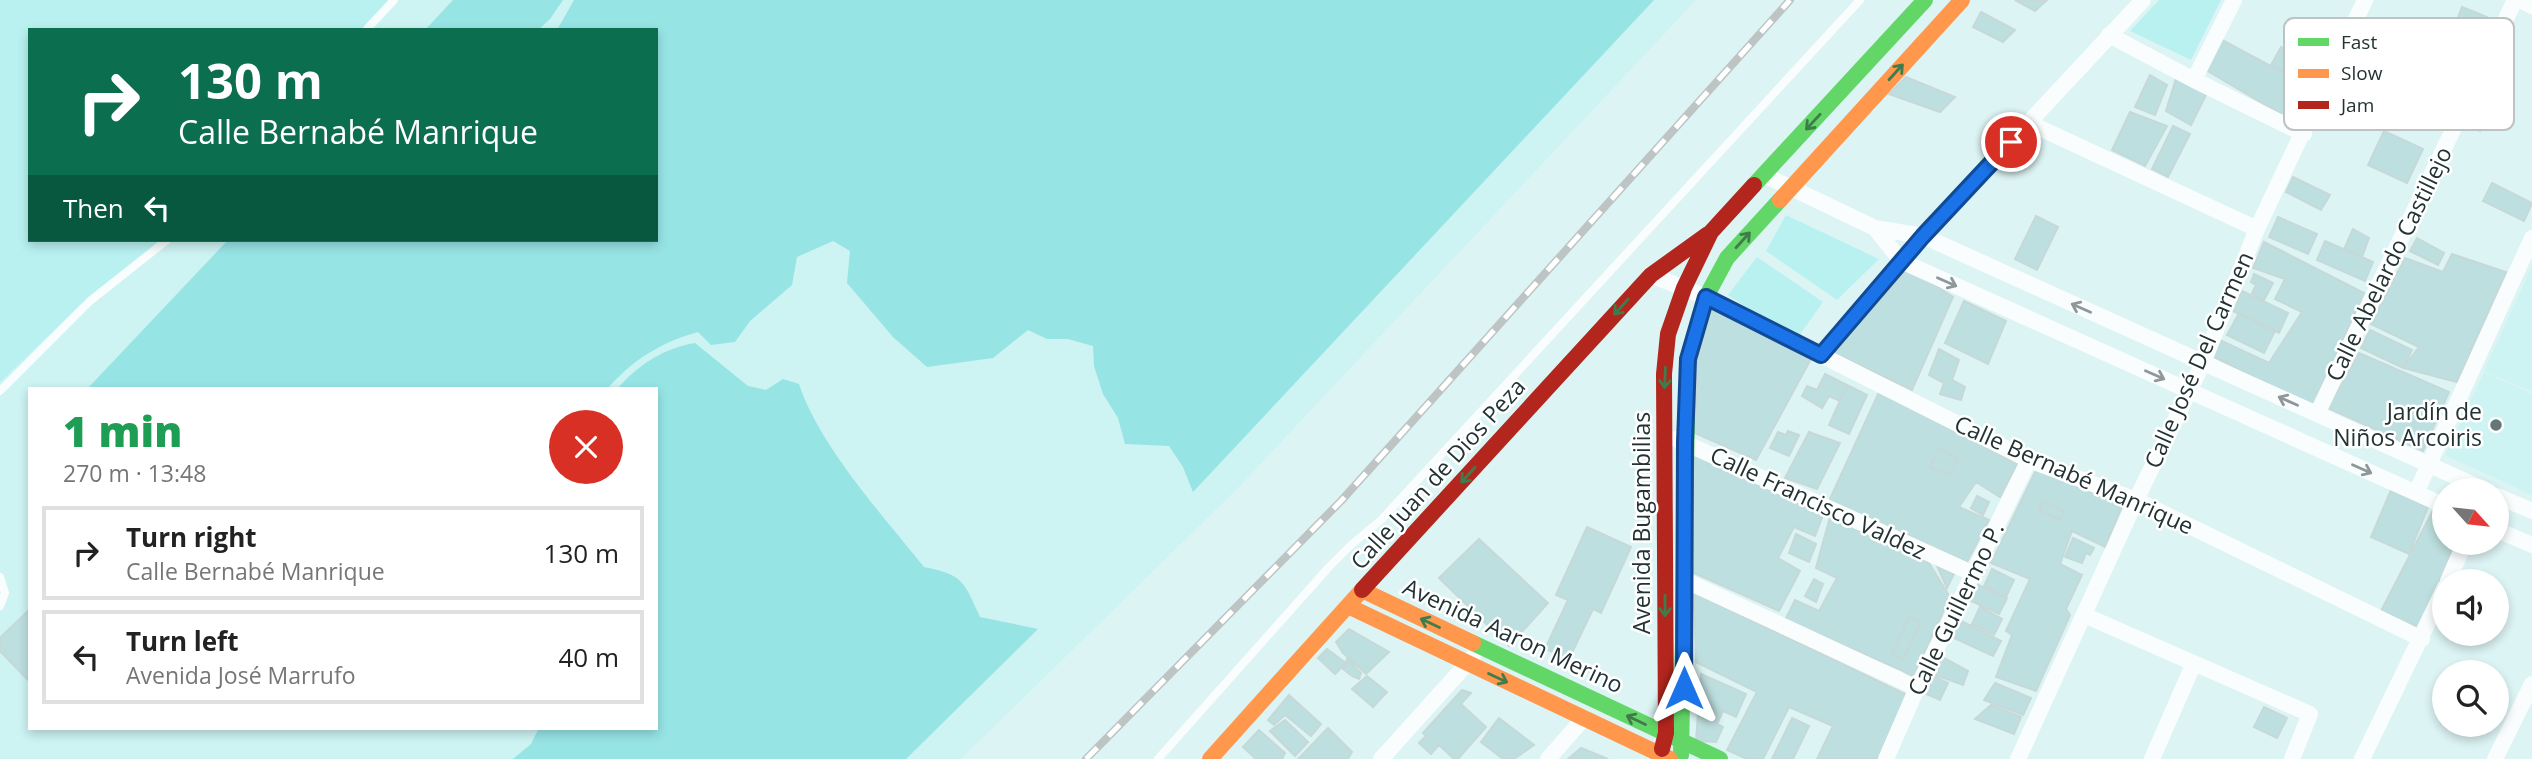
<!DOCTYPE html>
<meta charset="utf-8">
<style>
body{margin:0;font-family:"Open Sans",sans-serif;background:#f2f2f2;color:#222;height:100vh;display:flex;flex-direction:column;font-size:26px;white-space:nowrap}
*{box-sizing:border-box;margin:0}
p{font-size:23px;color:#767676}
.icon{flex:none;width:38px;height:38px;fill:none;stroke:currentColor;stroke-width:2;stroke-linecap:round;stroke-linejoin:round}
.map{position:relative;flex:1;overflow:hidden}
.panel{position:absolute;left:28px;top:387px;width:630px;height:343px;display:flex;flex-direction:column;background:#fff;border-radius:0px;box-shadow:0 4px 10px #0003}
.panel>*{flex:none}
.guide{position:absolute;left:28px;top:28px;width:630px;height:214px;border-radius:0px;box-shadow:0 4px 10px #0003;background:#0b6e4f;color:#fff;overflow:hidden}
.needle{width:46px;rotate:117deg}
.tools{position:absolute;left:2432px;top:478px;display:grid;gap:14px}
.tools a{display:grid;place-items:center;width:77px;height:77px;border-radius:50%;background:#fff;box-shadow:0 4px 10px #0003;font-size:35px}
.pin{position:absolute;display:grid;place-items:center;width:60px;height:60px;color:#fff;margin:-30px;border:4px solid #fff;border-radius:50%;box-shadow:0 2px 7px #0007}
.me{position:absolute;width:77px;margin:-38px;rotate:0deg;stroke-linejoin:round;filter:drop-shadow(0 0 5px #0008)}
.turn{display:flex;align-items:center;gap:24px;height:147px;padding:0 35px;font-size:32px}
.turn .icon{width:91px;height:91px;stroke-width:2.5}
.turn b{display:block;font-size:49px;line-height:60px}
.then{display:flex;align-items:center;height:66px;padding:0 35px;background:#0003;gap:14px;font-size:26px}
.round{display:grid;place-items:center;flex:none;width:74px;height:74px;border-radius:37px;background:#f2f2f2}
.overview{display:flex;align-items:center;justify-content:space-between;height:119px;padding:0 35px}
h1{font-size:42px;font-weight:800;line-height:52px;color:#1e9e55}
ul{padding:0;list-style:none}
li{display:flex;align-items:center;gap:21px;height:94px;margin:0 14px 10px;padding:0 21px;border:4px solid #e0e0e0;border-radius:0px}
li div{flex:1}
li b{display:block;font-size:26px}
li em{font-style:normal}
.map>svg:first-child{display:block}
.built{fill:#cdf3f3;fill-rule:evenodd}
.green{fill:#b9f1f1}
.forest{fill:#97e4e5}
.building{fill:#bedfdf;stroke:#c6d8d8;stroke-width:2}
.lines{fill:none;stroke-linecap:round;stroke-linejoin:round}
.lane{stroke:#fafdfd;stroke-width:8}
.street{stroke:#fafdfd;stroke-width:16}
.fast{stroke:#63d668;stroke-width:16}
.slow{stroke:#ff974d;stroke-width:16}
.jam{stroke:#b3261e;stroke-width:16}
.rail-casing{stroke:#bec4c4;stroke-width:8}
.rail{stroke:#fff;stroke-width:5;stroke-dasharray:16;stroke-linecap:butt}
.oneway{stroke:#407c4b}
.oneway2{stroke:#8e9898}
.route-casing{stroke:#114b97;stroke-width:18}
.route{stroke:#1a73e8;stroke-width:12}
.poi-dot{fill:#647777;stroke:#fff;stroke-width:2.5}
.labels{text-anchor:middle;stroke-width:5;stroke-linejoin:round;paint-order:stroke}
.street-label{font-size:23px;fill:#233333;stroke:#fff}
.poi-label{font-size:23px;fill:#233333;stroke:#fff;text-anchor:end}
.key{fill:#fff;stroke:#bdc2c2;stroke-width:2}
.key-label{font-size:19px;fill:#233333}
</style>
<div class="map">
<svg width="2532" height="759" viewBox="0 0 2532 759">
<rect width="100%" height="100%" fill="#ddf4f4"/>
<path class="built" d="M0,0h1696l-459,489 -276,270h-961zM30,30h626v210h-626zM30,388h626v340h-626z
M2532,266v126l-48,-21z
M2484,372l48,22v101l-87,-40z"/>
<path class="green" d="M0,0h399l-29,30h-340v210h133l-83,65 -80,77z
M2159,0h62l-30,60 -61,-29z
M1786,215l93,44 -42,41 -71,-49z
M1757,257l66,45 -27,38 -68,-45z"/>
<path class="forest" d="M453,0h110l-13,19 -12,11h-113z
M574,0h1080l-461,492 -10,-25 -14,-21 -44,-2 -7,-26 -15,-24 -9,-28 -1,-20 -25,-7h-21l-19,-9 -35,28 -66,9 -34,-30 -46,-54 3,-32 -17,-10 -36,16 -5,28 -42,36 -15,21 -24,3 -13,-13c-37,10 -65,28 -90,56h-520l140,-148h428v-210h-99z
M695,343l53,43 18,4 17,-11 16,5c20,61 84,132 125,183 40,8 40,15 56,50l58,12 -132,130h-393l18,-15 8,-16h117v-340h-38c20,-23 46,-40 77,-45z"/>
<path class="building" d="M2015,0h32l-12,11z
M2462,7l25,10 -9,21 -24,-10z
M1981,12l34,18 -12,12 -30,-15z
M2222,40l94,50 -18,34 -92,-54z
M2281,47l21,11 -9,18 -22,-11z
M2150,75l17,10 -12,30 -20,-8z
M2177,75l32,14 -18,36 -25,-14z
M1906,77l49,20 -15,15 -51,-18z
M2471,106l17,8 -8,17 -17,-8z
M2130,112l37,14 -22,40 -33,-16z
M2173,126l17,8 -22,43 -16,-8z
M2384,131l39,18 -16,34 -39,-18z
M2293,177l37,18 -9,15 -35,-18z
M2492,183l40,20 -8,18 -41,-20z
M2036,216l22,11 -21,43 -22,-11z
M2278,217l39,17 -9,20 -39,-17z
M2353,229l16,9 -7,19 -18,-8z
M2417,238l27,15 -6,12 -28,-14z
M2325,241l48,21 -8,19 -48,-21z
M2264,242l100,51 -51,114 -99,-50 6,-17 49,23 33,-51 -27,-13 10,-20 -32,-11z
M2452,254l54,18 -49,110 -54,-14 16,-21 -48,-23 34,-66 38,14z
M1908,268l45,29 -41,93 -80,-38z
M2254,274l19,9 -9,17 -12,-7 4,-8 -5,-3z
M2242,291l46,22 -9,20 -48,-23z
M1964,301l42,20 -18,43 -43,-21z
M1712,307l99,52 -55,101 -61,-27 2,-75z
M2239,313l36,18 -11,22 -37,-18z
M2370,330l42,20 -9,18 -42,-20z
M1939,349l20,11 -7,20 13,7 -4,13 -21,-6 4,-11 -15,-8z
M2359,353l90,39 -26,59 -95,-43z
M1825,374l22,11 -7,16 -11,-5 -7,12 -20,-12 5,-10 10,4z
M1847,385l20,10 -18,39 -20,-9z
M1879,392l138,72 -17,33 -24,-15 -17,25 30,13 -22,42 -138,-61z
M1788,431l11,4 -10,21 -19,-8 8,-16 8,3z
M1809,432l31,11 -23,46 -32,-11z
M1938,449l19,8 -6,18 -21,-8z
M1692,452l131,63 -8,21 -21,-9 -16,31 22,13 -21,40 -87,-39z
M2036,470l87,34 -18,43 -33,-16 -12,33 22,11 -16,34 4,6 -34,76 -40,-14 16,-42 -6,-4 24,-52 -39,-16z
M2391,490l37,17 -19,47 -38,-17z
M1977,496l12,6 -6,13 -12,-7z
M2043,501l21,10 -4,9 -21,-10z
M2432,512l13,6v24h11l-37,86 -38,-17z
M1830,517l99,46 21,34 -37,80 -12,-7 -116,-50 10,-20 24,11 18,-33 -21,-10z
M1587,527l44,20 -30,66 -8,-4 -24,50 -24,-10 23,-49 -12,-5z
M1796,534l20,10 -7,18 -20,-9z
M2073,538l21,10 -4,7 -4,-2 -4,10 -17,-6z
M1479,539l69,64 -39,43 -70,-68z
M1937,566l17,8 -7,14z
M1992,569l22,11 -8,17 -22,-11z
M1814,579l9,5 -7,18 -11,-6z
M1974,583l33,15 -8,16 -32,-15z
M1694,593l213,102 -30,64h-60l16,-33 -44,-19 -26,52h-16l-20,-9 30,-58 -61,-30z
M1980,607l22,12 -8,16 -22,-11z
M30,609v73l-30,-31v-13z
M1909,617l12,5 -18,38 -11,-5z
M1959,620l42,21 -8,15 -41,-19z
M1349,629l40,23 -23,22 -23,-21 -7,-11z
M1327,649l19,14 -11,11 -17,-16z
M1942,657l26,14 -5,14 -28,-10z
M1347,659l14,14 -2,6 -7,-3 -9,-7z
M1701,674l45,20 -10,23 -13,-6 -6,13 6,3 -7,15 -20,-1z
M1367,676l20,16 -14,15 -21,-18z
M1933,676l15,7 -8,17 -14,-6z
M1995,683l36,15 -8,17 -39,-15z
M1462,690l9,3 -10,11 25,23 -28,32h-4l-15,-14 -8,9 -12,-11 7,-7 -3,-3z
M1289,695l32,29 -10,12 -26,-21 -11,10 -6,-5z
M1991,705l30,12 -7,17 -39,-15z
M2264,707l23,11 -10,20 -23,-11z
M1499,718l35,27 -20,14h-11l-22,-17z
M1792,718l17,8 -16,33h-21z
M1285,720l23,22 -13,14 -25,-25z
M1328,728l24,24 -4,7h-50z
M1259,730l26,23 -3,6h-26l-13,-12z
M1581,748l27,11h-40z"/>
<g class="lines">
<path class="lane" d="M366,30l28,-30
M0,391l90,-90 77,-61
M0,577l5,16 -5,13
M1158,759l171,-192 22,-22 30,-25 479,-520"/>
<path class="street" d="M2520,0l12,6
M2109,35l85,45 110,54
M2194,80l40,-80
M2029,123l228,106
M1764,175l111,53 48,8 562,254
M1875,228l26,33 544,245
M1651,275l55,22 323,163 107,40 286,139
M1821,355l102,-119 220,-236
M2317,414l198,-414
M1676,439l296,134
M2416,493l116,-255
M2497,496l35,15
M2497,530l35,15
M1684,580l233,108
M2448,581l17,-39
M2084,615l226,99 -18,45
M1381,759l92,-102
M1548,759l36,-41
M1886,759l31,-71 112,-228
M2018,759l118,-259 67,-137 54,-134 108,-229
M2152,759l42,-96
M2362,759l83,-172
M2495,759l37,-75"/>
<path class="fast" d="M1754,185l171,-185
M1473,643l247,116
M1681,755l7,-396 18,-62 21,-39 53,-58"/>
<path class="slow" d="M1780,200l182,-200
M1348,606l322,153
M1210,759l152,-169 111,53"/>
<path class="jam" d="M1362,590l289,-315 57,-41
M1662,749l4,-16 -2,-359 4,-40 16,-46 27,-56 43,-47"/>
<defs>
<path id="rail" d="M1086,759l255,-258 449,-501"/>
</defs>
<use href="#rail" class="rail-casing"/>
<use href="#rail" class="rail"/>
</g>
<defs><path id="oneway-shaft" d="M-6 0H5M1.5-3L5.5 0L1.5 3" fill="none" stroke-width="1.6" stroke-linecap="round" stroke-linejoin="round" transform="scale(1.75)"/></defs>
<g class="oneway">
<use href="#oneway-shaft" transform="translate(1896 72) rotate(-48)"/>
<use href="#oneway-shaft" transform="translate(1813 122) rotate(133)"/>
<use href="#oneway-shaft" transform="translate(1743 240) rotate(-48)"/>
<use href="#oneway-shaft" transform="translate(1621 307) rotate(132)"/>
<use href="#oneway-shaft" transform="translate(1665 378) rotate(92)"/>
<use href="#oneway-shaft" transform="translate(1468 475) rotate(132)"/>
<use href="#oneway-shaft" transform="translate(1665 606) rotate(90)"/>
<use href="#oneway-shaft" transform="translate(1430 623) rotate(-155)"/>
<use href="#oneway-shaft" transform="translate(1498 678) rotate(25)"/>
<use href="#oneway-shaft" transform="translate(1636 720) rotate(-155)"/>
</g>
<g class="oneway2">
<use href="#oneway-shaft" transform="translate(1947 282) rotate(24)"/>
<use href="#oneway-shaft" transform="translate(2081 308) rotate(-156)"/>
<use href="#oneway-shaft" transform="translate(2155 375) rotate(24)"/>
<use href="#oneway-shaft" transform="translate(2288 401) rotate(-156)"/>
<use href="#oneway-shaft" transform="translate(2362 469) rotate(24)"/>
</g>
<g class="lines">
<defs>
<path id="route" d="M1684,688l1,-246 3,-83 18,-62 115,58 102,-119 88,-94"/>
</defs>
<use href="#route" class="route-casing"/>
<use href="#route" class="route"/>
</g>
<circle class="poi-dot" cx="2496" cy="425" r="7"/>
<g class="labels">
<g class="street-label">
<text transform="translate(2389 264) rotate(-64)" y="8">Calle Abelardo Castillejo</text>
<text transform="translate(2199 360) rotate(-66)" y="8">Calle José Del Carmen</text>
<text transform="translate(1438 474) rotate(-48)" y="8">Calle Juan de Dios Peza</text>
<text transform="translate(2074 475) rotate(24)" y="8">Calle Bernabé Manrique</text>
<text transform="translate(1818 503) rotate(25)" y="8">Calle Francisco Valdez</text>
<text transform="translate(1642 523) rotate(-90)" y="8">Avenida Bugambilias</text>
<text transform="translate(1956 609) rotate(-64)" y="8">Calle Guillermo P.</text>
<text transform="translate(1513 636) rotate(25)" y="8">Avenida Aaron Merino</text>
</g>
<g class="poi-label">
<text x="2482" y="420">Jardín de<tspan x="2482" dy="26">Niños Arcoiris</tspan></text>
</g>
</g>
<rect x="2284" y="18" width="230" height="112" rx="10" class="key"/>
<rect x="2298" y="38" width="31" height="8" fill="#63d668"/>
<rect x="2298" y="69" width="31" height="9" fill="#ff974d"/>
<rect x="2298" y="101" width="31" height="8" fill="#b3261e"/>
<g class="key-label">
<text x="2341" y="49">Fast</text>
<text x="2341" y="80">Slow</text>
<text x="2341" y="112">Jam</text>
</g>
</svg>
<div class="tools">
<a><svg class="needle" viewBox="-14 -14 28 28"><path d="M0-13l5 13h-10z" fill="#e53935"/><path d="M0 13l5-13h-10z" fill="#767676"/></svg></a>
<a><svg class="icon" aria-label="sound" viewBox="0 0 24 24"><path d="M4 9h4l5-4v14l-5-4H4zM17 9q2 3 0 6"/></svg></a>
<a><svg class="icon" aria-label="search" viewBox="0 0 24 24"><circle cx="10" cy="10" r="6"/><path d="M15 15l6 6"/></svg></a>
</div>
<div class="pin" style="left:2011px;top:142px;background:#d93025"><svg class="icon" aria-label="arrive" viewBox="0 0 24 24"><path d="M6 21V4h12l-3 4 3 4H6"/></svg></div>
<svg class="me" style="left:1684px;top:688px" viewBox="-20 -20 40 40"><path d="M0-17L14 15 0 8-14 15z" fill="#1a73e8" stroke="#fff" stroke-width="4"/></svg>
<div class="guide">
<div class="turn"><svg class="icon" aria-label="right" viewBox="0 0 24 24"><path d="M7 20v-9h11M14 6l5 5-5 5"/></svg><div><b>130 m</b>Calle Bernabé Manrique</div></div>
<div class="then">Then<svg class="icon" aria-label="left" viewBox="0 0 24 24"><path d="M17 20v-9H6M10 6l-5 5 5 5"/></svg></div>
</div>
<section class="panel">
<div class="overview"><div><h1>1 min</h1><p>270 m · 13:48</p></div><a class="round" style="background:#d93025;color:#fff"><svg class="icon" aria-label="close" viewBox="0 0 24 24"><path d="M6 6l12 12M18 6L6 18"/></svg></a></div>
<ul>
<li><svg class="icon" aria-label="right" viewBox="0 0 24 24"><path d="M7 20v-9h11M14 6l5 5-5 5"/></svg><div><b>Turn right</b><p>Calle Bernabé Manrique</p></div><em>130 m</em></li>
<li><svg class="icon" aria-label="left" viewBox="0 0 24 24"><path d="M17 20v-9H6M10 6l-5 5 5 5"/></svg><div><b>Turn left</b><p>Avenida José Marrufo</p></div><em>40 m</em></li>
</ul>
</section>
</div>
